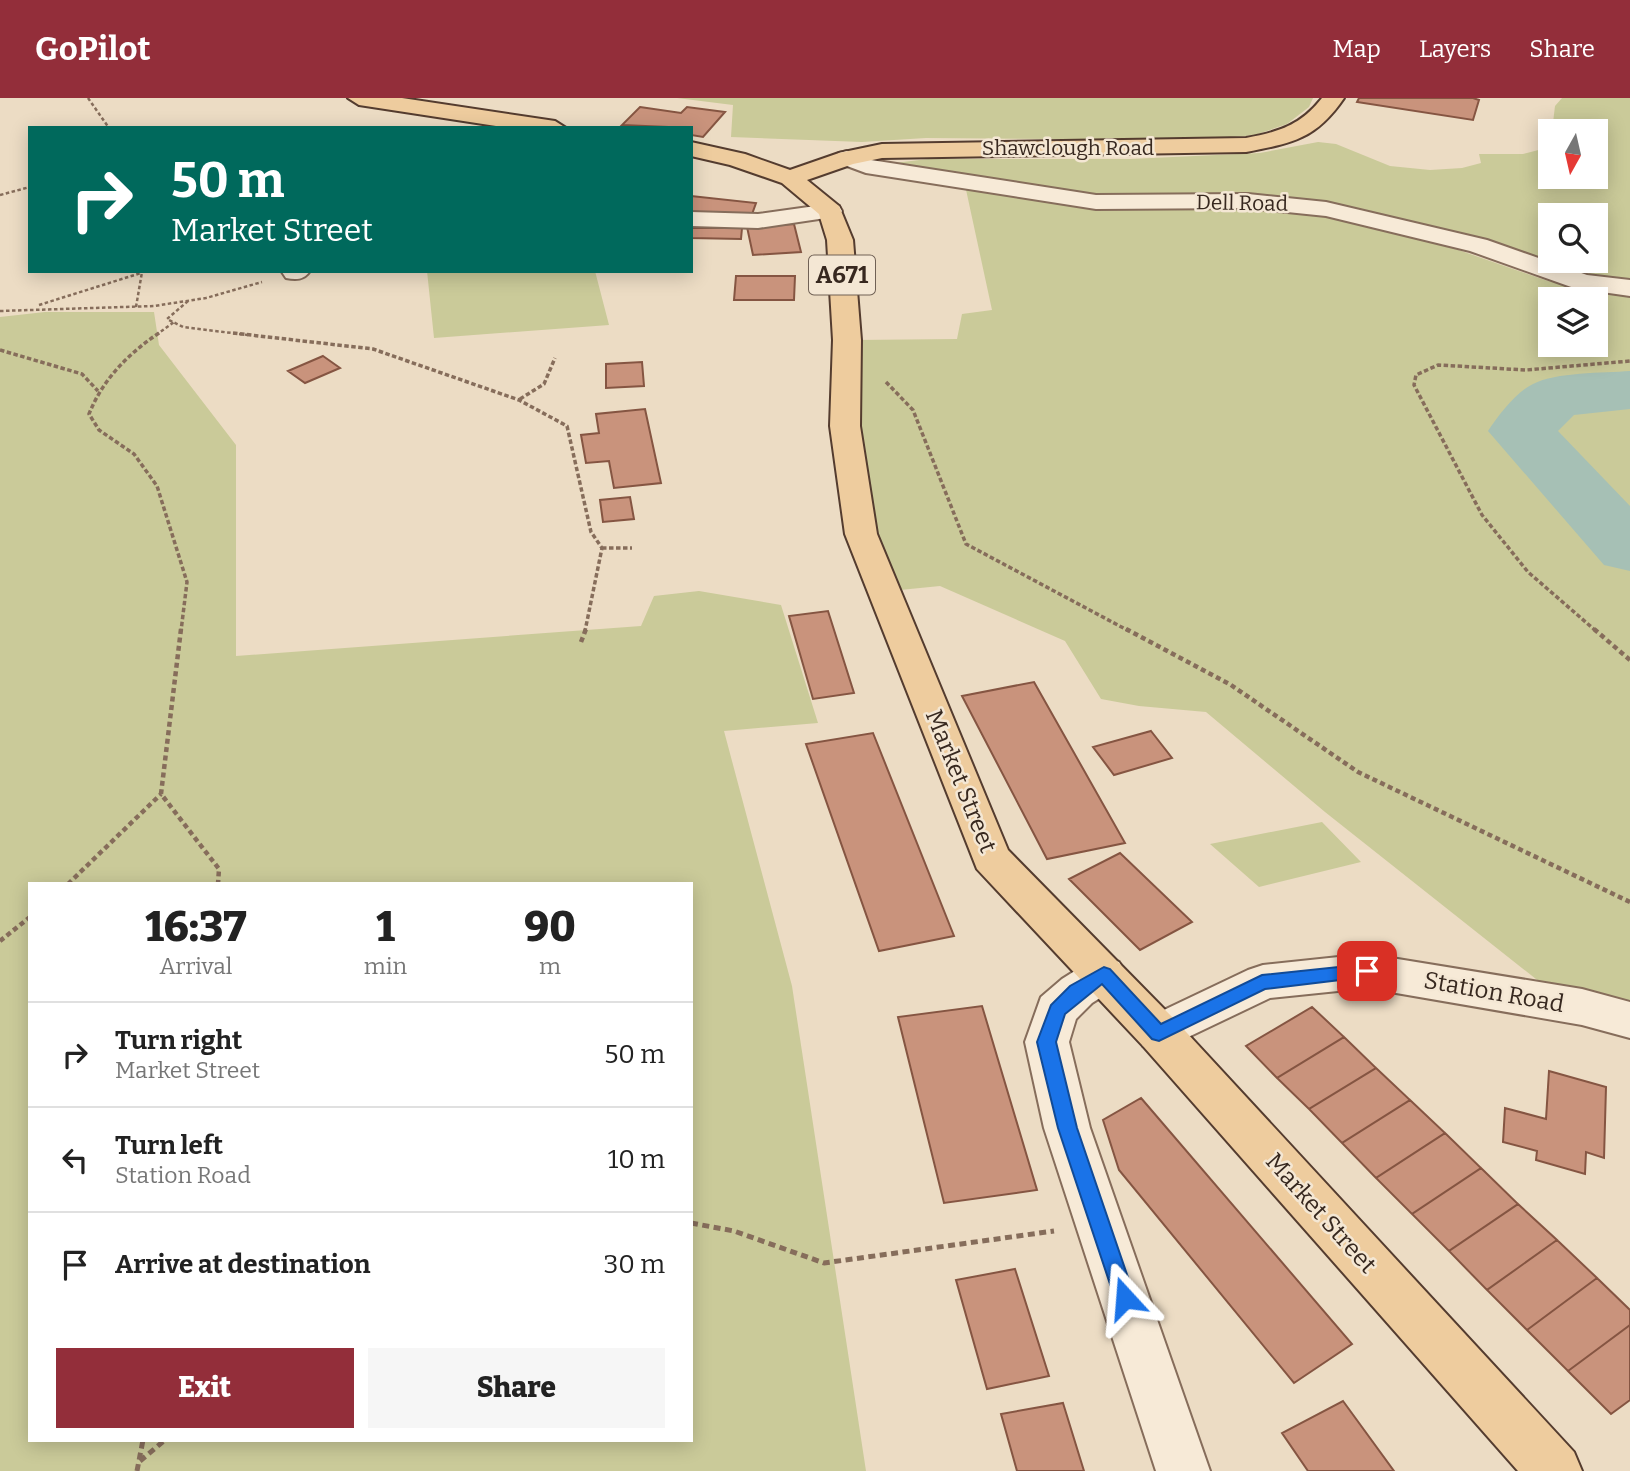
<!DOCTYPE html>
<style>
body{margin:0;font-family:Bitter,serif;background:#f6f6f6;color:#222;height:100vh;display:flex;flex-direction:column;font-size:26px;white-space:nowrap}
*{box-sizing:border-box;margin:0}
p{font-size:23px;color:#767676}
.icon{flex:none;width:38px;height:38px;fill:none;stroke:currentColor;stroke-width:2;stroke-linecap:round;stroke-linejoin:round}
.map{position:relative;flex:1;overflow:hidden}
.sheet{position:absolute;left:28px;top:784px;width:665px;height:560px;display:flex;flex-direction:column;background:#fff;border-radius:0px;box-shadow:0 4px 18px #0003}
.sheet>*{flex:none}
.banner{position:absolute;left:28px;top:28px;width:665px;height:147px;border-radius:0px;box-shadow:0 4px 18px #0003;background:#00695c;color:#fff;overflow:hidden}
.needle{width:46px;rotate:188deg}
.tools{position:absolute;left:1538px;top:21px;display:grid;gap:14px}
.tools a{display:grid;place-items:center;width:70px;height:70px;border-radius:0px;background:#fff;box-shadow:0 4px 18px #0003;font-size:35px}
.pin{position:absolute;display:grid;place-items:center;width:60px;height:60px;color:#fff;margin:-30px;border-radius:14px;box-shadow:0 4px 10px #0006}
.me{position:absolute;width:77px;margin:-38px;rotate:341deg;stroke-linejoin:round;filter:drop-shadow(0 0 5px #0008)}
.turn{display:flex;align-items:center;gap:24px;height:147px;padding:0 28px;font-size:32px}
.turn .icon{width:91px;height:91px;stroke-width:2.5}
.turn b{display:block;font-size:49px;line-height:60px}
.eta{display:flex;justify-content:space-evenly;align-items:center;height:119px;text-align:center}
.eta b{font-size:42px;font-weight:800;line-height:49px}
.primary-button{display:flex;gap:14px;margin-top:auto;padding:14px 28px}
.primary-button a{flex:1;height:80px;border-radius:0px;background:#932e3a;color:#fff;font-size:28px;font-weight:800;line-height:80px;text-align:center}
.primary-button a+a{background:#f6f6f6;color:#222}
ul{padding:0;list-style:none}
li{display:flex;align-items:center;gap:21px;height:105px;padding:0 28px;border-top:2px solid #e0e0e0}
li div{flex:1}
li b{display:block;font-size:26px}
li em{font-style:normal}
header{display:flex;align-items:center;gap:42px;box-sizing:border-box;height:98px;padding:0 35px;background:#932e3a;color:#fff}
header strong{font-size:33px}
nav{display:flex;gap:38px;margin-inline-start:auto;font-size:24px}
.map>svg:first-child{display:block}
.green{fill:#caca99;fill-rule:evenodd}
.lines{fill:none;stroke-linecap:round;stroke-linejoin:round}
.river{fill:#a6c0b5;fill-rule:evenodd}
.building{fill:#c9937c;stroke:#855542;stroke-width:2}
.minor-casing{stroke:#866d5b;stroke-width:4}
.major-casing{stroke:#543c2f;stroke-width:4}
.path-far3{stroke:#866d5b;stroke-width:2.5;stroke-dasharray:3.5 2.5;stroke-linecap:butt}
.path-far2{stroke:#866d5b;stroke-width:3.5;stroke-dasharray:4.5 2.5;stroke-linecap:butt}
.path-far1{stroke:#866d5b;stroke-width:4.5;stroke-dasharray:5 3.5;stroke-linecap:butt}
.path{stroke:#866d5b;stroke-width:5;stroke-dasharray:7 4.5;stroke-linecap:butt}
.minor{fill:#f7ead7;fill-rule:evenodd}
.major{fill:#eecc9e;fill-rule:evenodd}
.route{fill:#1a73e8;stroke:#114b97;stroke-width:2}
.labels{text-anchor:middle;stroke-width:5;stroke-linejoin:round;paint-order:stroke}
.far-street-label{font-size:21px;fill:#37281f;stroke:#f4e7d4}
.shield{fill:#f4e7d4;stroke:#706155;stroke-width:2}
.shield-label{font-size:23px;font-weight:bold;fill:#37281f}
.street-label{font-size:24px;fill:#37281f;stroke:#f4e7d4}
</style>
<header>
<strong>GoPilot</strong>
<nav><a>Map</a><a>Layers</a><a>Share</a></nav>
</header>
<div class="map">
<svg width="1630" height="1373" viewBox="0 0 1630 1373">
<rect width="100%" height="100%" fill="#ecdcc4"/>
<path class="green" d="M677,0h636l-4,9 -22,17 -32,11 -51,5 -278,-2 -64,4 -131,-5 2,-32z
M1562,0h68v185l-51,-6 -222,-67 -238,-13 -233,-33 42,-5h202l130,-6 58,-11 18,2 54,22 40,4 32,-2 19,-5 -2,-9h44l27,-7v30h46v-46h-44l3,-25zM1550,117h46v46h-46z
M965,87l146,23 129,-4 39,4 116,20 153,53 61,11h21v89l-11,-2c-46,6 -85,4 -117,43l128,143v440l-89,-22 -216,-171 -119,-100 -67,-6 -38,-7 -36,-58 -125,-55 -50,5 -19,-57 -15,-108 -1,-86 102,-1 5,-25 30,-4zM1550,201h46v46h-46z
M427,173h168l14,54 -175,13z
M45,214h109l5,33 77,100v211l405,-30 13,-30 45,-5 82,14 37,118 -94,8 68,255 74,485h-866v-1154zM30,786h661v556h-661z
M1630,304v119l-75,-81 -2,-20 19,-10z
M1322,724l39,40 -102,25 -49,-43z"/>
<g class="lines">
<path class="river" d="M1630,273v38l-56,6 -16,16 72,75v65l-26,-6 -116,-134c10,-15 28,-39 45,-47 23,-12 70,-11 97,-13z"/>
</g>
<path class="building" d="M1359,0h114l6,2 -6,20 -116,-18z
M640,9l41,6 6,-6 38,5 -22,25 -12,-2v-7l-69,-3z
M691,98l65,7 -5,14 -60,-3z
M794,126l7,28 -48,3 -6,-28z
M691,130h51l-1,11 -50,-1z
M736,178h59l-1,24h-60z
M323,258l17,12 -35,15 -17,-12z
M642,264l2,24 -38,2v-24z
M645,311l16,74 -47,5 -5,-27 -23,2 -5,-28 18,-2 -3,-19z
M630,399l4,22 -31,3 -3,-22z
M828,513l26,82 -41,6 -24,-83z
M1034,584l91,161 -78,16 -85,-163z
M1151,633l21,27 -58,17 -21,-28z
M873,635l81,203 -75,15 -73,-207z
M1120,755l72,69 -52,28 -71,-71z
M982,908l55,184 -93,13 -46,-186z
M1312,909l32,30 -67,41 -31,-32z
M1344,939l32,31 -67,41 -32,-31z
M1376,970l34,32 -68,43 -33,-34z
M1549,973l57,16 -2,71 -18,-6 -1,22 -49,-14 1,-9 -34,-9 2,-34 41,11z
M1141,1000l211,246 -58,39 -175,-213 -16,-50z
M1410,1002l35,33 -69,45 -34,-35z
M1445,1035l36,35 -69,46 -36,-36z
M1481,1070l37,36 -69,47 -37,-37z
M1518,1106l39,36 -70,50 -38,-39z
M1557,1142l40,38 -70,52 -40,-40z
M1015,1171l34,107 -62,13 -31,-109z
M1597,1180l33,32v15l-62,46 -41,-41z
M1630,1227v75l-19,14 -43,-43z
M1343,1303l51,70h-86l-26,-38z
M1063,1305l21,68h-67l-16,-57z"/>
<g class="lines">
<defs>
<path id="minor" d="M847,53l24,9 225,35 152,-1 78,8 161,38 100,35 43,5v16l-56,-8 -104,-37 -144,-35 -78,-8 -152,1 -230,-36 -27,-10 -4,-5 4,-5z
M830,106l9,2 3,5 -3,5 -81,12 -67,-2v-14l67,2z
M310,173c-6,9 -14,9 -24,7l-4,-6z
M1367,856l215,35 48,13v36l-48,-13 -215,-37 -97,10 -111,53 -16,-5 -6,-13 6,-13 105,-50 15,-5z
M1104,859l15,5 7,12 -7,12 -27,17 -16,16 -7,23 21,86 120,343h-54l-112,-343 -19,-86 16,-45 21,-18 27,-17z"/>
<path id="major" d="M348,0h54l153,23 11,7h-57l-150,-23z
M1322,0h22c-28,41 -51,45 -98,54l-364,6 -29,6 -46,16 32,26 14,34 8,100 -1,86 17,108 131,316 167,170 399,432 8,19h-64l-375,-425 -166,-177 -132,-335 -15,-108 3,-86 -6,-100 -8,-26 -37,-31 -52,-18 -39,-9v-14l54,12 45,16 49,-17 43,-9 364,-6c33,-6 55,-13 76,-40z"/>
</defs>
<use href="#minor" class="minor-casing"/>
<use href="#major" class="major-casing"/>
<path class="path-far3" d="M88,0l21,30
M0,97l30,-8
M188,203l-21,18 16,8 65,8
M39,207l102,-32
M136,209l6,-35
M0,213l154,-5 52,-8 56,-16
M156,237l18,-13"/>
<path class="path-far2" d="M159,235c-31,21 -56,46 -70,81l10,16 35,24 23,32 30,96 -6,49
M233,235l140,16 146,51 48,26 24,106 11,16 -17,83
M0,252l82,24 16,17
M886,284l27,28 53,134 163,87
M520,301l24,-15 11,-26
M602,450h30
M1596,533l-68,-59 -46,-57 -68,-130 2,-10 22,-10 88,5 104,-9"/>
<path class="path-far1" d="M181,531l-20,165 58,75 -1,15
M1126,531l105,56 127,87 272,130
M1594,531l36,31
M581,544l5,-13
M68,786l93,-90
M0,843l30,-24"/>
<path class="path" d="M691,1125l43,8 90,32 230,-32
M140,1363l25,-21
M137,1373l6,-31"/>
<use href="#minor" class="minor"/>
<use href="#major" class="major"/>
</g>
<path class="route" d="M1367,866l6,2 3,5 -3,5 -108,13 -106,52 -7,-2 -50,-55 -37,30 -9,28 21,86 58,170 -3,7 -7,3 -8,-3 -59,-177 -21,-86 14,-37 19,-19 34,-19 6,2 51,55 101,-49z"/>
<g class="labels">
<g class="far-street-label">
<text x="1068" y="57">Shawclough Road</text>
<text transform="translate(1242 105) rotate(1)" y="7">Dell Road</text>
</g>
<rect class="shield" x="809" y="157.5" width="66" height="39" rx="5"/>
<g class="shield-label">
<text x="842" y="185">A671</text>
</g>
<g class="street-label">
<text transform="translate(961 683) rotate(68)" y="8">Market Street</text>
<text transform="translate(1494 894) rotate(10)" y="8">Station Road</text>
<text transform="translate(1321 1115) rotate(48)" y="8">Market Street</text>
</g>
</g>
</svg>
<div class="tools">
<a><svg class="needle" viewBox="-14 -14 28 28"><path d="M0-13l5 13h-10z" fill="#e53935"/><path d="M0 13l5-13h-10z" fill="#767676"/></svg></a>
<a><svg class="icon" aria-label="search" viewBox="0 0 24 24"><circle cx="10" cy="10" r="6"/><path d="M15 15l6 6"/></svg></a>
<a><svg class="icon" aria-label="layers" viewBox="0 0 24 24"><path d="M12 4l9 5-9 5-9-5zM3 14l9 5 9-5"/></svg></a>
</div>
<div class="pin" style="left:1367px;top:873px;background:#d93025"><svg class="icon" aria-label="arrive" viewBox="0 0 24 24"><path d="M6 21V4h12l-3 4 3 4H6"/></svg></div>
<svg class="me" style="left:1125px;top:1200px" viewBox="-20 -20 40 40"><path d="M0-17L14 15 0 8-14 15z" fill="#1a73e8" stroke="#fff" stroke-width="4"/></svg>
<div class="banner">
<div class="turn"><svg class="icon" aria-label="right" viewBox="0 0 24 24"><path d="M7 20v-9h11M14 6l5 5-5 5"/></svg><div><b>50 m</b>Market Street</div></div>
</div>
<section class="sheet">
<div class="eta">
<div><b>16:37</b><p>Arrival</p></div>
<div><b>1</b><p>min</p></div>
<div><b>90</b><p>m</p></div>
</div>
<ul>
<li><svg class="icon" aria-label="right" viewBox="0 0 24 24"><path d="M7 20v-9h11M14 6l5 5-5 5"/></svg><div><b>Turn right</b><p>Market Street</p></div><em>50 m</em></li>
<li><svg class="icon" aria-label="left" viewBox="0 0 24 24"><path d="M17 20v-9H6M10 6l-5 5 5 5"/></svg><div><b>Turn left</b><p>Station Road</p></div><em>10 m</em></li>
<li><svg class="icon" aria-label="arrive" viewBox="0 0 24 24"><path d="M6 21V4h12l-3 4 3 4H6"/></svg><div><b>Arrive at destination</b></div><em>30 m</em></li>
</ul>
<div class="primary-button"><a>Exit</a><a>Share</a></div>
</section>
</div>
